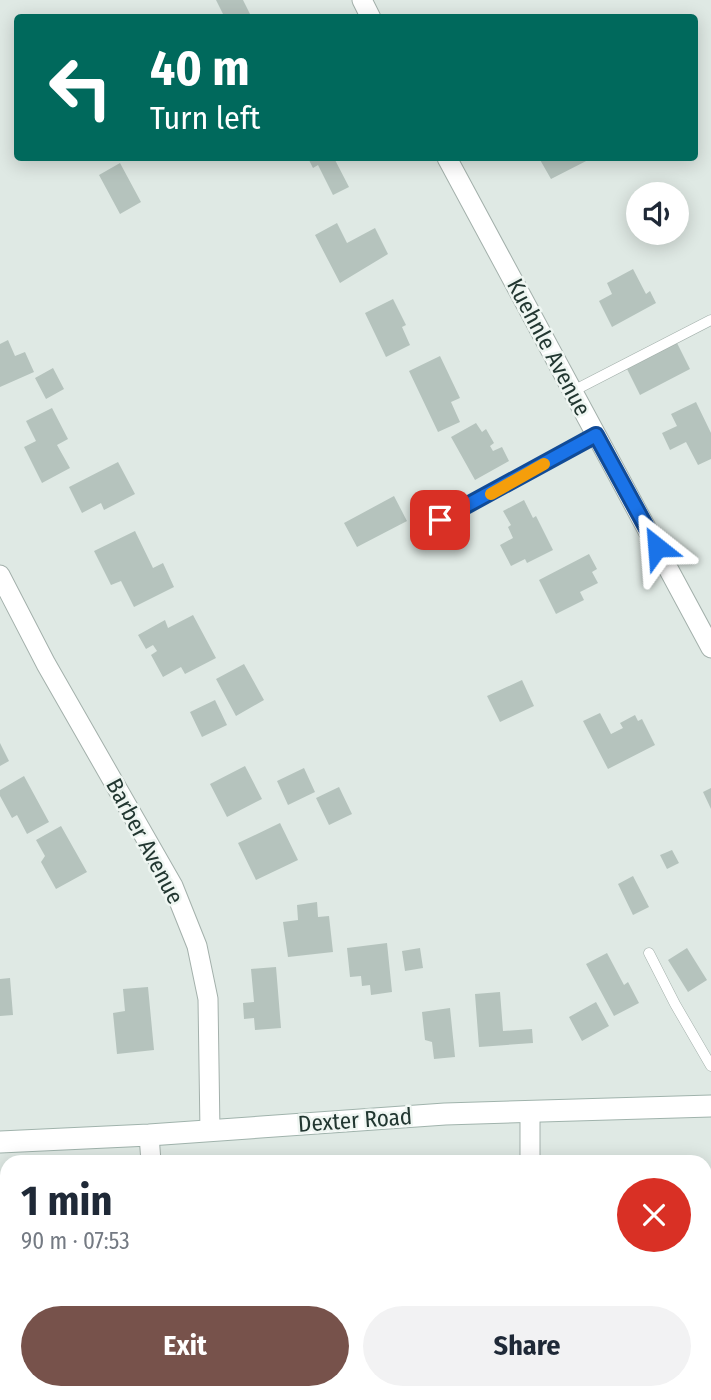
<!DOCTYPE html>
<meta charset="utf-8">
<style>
body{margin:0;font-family:"Fira Sans Condensed",sans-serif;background:#f2f2f3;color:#1f2937;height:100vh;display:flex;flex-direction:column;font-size:26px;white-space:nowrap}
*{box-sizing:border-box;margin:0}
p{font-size:23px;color:#747a83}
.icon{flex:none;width:38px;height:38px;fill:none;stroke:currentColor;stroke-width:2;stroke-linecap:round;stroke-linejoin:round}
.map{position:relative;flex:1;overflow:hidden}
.panel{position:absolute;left:0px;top:1155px;width:712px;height:245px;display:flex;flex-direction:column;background:#fff;border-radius:21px 21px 0 0;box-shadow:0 4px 18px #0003}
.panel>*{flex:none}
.guide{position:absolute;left:14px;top:14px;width:684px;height:147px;border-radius:7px;box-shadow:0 4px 18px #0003;background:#00695c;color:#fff;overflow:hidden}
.fabs{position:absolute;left:626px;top:182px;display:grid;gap:14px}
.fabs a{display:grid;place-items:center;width:63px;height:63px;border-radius:50%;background:#fff;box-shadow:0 4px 18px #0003;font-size:35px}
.pin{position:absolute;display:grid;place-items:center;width:60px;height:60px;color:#fff;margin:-30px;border-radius:14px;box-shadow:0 4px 10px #0006}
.me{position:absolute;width:77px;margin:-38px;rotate:332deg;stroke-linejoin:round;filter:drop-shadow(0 0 5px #0008)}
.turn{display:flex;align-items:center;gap:24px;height:147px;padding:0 21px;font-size:32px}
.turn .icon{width:91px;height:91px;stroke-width:2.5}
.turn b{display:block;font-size:49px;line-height:60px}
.round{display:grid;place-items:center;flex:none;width:74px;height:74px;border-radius:37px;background:#f2f2f3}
.summary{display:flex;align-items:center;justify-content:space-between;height:119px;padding:0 21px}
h1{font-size:42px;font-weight:700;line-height:52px}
.cta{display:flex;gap:14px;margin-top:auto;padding:14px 21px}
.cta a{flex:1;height:80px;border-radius:42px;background:#77524b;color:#fff;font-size:28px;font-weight:700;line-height:80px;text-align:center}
.cta a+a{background:#f2f2f3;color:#1f2937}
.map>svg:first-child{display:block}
.building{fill:#b5c3bd}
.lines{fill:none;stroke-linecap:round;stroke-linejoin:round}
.service-casing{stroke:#a3b0ab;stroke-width:11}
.minor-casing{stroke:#a3b0ab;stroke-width:21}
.secondary-casing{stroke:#a0b3ac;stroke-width:23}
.service{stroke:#fff;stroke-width:10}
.minor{stroke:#fff;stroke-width:19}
.secondary{stroke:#fff;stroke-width:21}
.route-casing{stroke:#114b97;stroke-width:18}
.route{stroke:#1a73e8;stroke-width:12}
.slow{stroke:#f59e0b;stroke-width:12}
.labels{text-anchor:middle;stroke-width:5;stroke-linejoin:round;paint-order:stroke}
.street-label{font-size:23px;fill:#223731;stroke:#eff6f2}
</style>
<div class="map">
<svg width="711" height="1400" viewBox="0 0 711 1400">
<rect width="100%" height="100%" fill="#dfe9e4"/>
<path class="building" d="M216,0h27l9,18h-27z
M308,158h26l15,29 -16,8 -15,-30 -5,3z
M539,158h53l-41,21z
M120,163l21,39 -21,12 -21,-39z
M337,223l10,20 28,-15 13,26 -48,29 -25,-48z
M633,269l13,25 4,-3 6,12 -44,24 -13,-26 13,-7 -5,-11z
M393,299l13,26 -4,2 8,18 -24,12 -21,-44z
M675,339l15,30 -50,26 -15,-30z
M8,340l7,16 10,-4 9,20 -34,15v-43z
M440,356l20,42 -9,4 9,20 -22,10 -29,-61z
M53,368l11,21 -18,10 -11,-21z
M696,402l15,31v26l-13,6 -12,-23 -16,8 -8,-17 15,-7 -6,-12z
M52,408l16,31 -11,6 13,23 -28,15 -18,-36 12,-6 -10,-20z
M476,423l6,9 4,-3 8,14 -4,3 3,5 9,-4 7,14 -34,19 -24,-43z
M118,462l17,32 -31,16 -3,-7 -19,10 -13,-26z
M394,496l13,25 -50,26 -13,-24z
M524,500l9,18 3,-2 17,34 -26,13 -2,-4 -14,7 -11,-21 13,-7 -5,-11 3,-2 -8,-14z
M135,531l18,37 10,-5 11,24 -40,20 -13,-26 -10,4 -17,-34z
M589,554l8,15 -5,3 6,11 -18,9 4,8 -28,14 -17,-34z
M193,615l23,43 -31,16 -4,-7 -18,10 -12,-22 6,-4 -4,-6 -7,4 -8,-14 27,-15 3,8z
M244,664l20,36 -28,16 -20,-37z
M522,680l12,26 -34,16 -13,-26z
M215,700l12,25 -25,12 -12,-25z
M600,713l11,21 12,-6 -3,-5 15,-8 3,6 4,-2 13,26 -47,24 -25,-48z
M0,743l9,18 -9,5z
M245,766l17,33 -35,18 -17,-33z
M304,768l11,24 -27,13 -11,-24z
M24,776l25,46 -22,12 -10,-19 -5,3 -12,-22v-6z
M339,787l13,27 -23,11 -13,-27z
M711,788v21l-8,-17z
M280,823l18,37 -42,20 -18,-37z
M61,826l26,46 -31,17 -15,-27 4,-6 -9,-16z
M672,850l7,13 -12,6 -7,-14z
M633,876l16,31 -16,8 -15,-31z
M317,902l1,15 11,-1 4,36 -45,5 -5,-35 15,-2 -1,-15z
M387,943l5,49 -21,3 -1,-10 -8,1 -1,-10 -11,1 -3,-29z
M420,948l3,20 -18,3 -3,-20z
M687,948l20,32 -19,12 -20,-32z
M607,953l17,32 4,-3 11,21 -25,13 -28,-52z
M276,967l5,61 -26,2 -1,-12 -10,1 -1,-16 11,-1 -3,-33z
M10,978l3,37 -13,1v-37z
M148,987l6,63 -37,4 -4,-41 12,-2 -2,-22z
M500,992l3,39 29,-2 1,14 -54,4 -4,-53z
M596,1002l13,24 -27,15 -13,-24z
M450,1008l5,49 -21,2 -2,-17 -7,-2 -3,-28z
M711,1169v23l-6,1v-23z
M7,1210v28h-4l-1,-27z
M53,1393h39v7h-39z
M219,1393h27v7h-27z
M417,1393h52l1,5 -52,2z
M592,1393h32v7h-32z"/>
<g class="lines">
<defs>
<path id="service" d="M573,391l138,-71
M419,532l177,-97
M649,953l26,51 36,62"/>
<path id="minor" d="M362,0l9,18
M447,158l264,490
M0,575l46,89 127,222 24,60 11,53 2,132
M149,1135l2,27
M530,1162v-51
M163,1393l1,7
M529,1400v-7"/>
<path id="secondary" d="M0,1142l149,-7 296,-21 266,-8"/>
</defs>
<use href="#service" class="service-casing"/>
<use href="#minor" class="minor-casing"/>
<use href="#secondary" class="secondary-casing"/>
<use href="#service" class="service"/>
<use href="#minor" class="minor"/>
<use href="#secondary" class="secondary"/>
</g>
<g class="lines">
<defs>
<path id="route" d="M440,520l156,-85 61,112"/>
</defs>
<use href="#route" class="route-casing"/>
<use href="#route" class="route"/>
<path class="slow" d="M491,494l53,-30"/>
</g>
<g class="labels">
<g class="street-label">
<text transform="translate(549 347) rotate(62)" y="8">Kuehnle Avenue</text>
<text transform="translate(145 841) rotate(62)" y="8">Barber Avenue</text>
<text transform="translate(355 1120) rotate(-4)" y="8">Dexter Road</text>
</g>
</g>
</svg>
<div class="fabs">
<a><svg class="icon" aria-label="sound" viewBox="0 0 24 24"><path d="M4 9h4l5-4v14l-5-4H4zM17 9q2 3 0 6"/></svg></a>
</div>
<div class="pin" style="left:440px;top:520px;background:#d93025"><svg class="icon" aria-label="arrive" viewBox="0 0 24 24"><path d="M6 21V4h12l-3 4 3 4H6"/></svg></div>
<svg class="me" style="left:657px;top:547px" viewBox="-20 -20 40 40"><path d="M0-17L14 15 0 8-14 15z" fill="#1a73e8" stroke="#fff" stroke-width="4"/></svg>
<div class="guide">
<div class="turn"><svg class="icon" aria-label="left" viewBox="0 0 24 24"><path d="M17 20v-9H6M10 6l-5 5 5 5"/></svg><div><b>40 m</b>Turn left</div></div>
</div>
<section class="panel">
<div class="summary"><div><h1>1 min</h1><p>90 m · 07:53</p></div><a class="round" style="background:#d93025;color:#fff"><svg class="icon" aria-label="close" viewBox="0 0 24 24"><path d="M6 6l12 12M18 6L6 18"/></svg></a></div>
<div class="cta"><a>Exit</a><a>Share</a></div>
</section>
</div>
